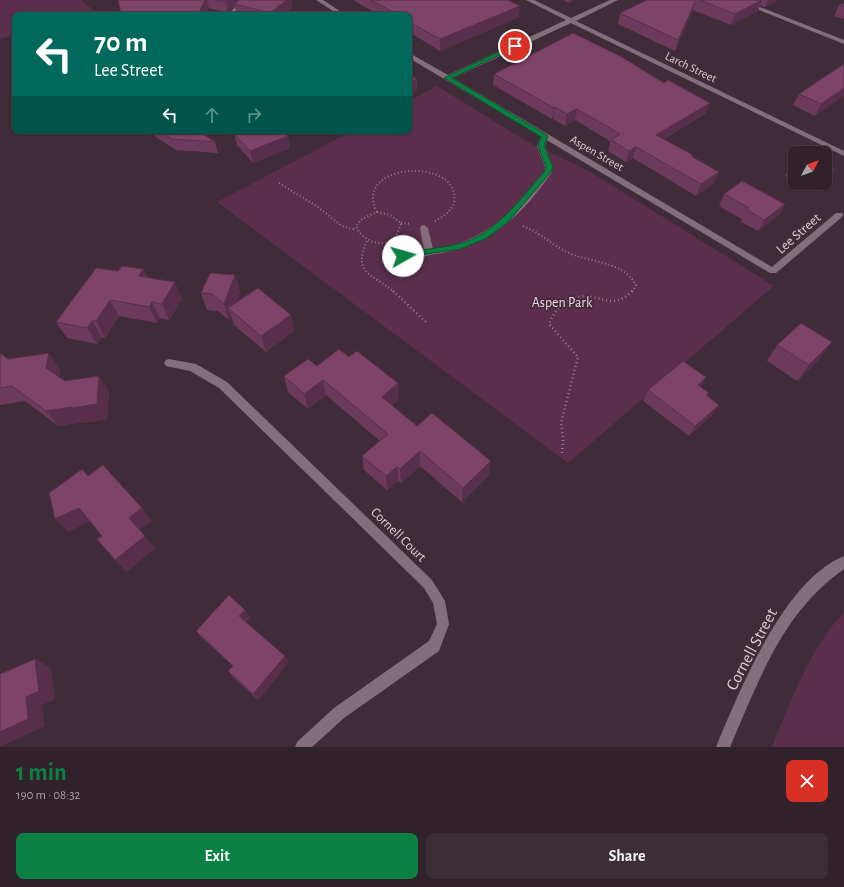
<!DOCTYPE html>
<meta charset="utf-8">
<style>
body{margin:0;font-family:"Alegreya Sans",sans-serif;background:#3c2e36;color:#f1f3f6;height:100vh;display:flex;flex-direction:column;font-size:15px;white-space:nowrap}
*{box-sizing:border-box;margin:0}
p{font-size:13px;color:#a8a3a8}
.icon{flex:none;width:22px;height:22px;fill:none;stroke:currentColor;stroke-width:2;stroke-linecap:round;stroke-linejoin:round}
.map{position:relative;height:747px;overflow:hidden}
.details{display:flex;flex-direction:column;background:#30212a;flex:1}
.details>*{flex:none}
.hud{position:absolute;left:12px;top:12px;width:400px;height:122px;border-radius:8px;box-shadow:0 1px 3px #0004,0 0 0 1px #4b3e47;background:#00695c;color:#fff;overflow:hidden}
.needle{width:26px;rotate:49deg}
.controls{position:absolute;left:788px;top:146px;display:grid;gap:8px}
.controls a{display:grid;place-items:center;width:44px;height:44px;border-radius:8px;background:#30212a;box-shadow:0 1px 3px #0004,0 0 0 1px #4b3e47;font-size:20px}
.pin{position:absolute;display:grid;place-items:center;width:34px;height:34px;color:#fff;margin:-17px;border:2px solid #fff;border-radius:50%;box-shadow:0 1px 4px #0007}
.me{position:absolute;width:44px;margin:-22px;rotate:83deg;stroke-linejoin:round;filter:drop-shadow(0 0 3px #0008)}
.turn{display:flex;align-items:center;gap:14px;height:84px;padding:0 16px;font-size:18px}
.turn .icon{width:52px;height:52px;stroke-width:2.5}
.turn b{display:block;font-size:28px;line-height:34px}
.lanes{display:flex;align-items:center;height:38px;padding:0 16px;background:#0003;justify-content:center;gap:20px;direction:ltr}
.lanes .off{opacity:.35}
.round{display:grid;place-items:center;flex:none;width:42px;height:42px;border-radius:8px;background:#3c2e36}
.summary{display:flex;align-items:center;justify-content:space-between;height:68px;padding:0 16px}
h1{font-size:24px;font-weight:600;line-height:30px;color:#0b8043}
.primary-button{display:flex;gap:8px;margin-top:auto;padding:8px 16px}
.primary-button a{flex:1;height:46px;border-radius:8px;background:#0b8043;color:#fff;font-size:16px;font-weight:600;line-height:46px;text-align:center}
.primary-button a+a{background:#3c2e36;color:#f1f3f6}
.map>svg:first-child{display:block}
.green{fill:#5b2e4b}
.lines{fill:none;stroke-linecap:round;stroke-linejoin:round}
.path-far1{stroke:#907f89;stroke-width:2;stroke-dasharray:1 2.5;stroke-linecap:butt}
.path{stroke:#907f89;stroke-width:2.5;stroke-dasharray:1 3;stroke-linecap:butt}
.service{fill:#856e7b;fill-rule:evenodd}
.minor{fill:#856e7b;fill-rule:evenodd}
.tertiary{fill:#856e7b;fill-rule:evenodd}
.wall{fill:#6c3a5a}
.shaded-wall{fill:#582f4a}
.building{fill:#7e4369;stroke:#582f4a}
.route{fill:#0b8043;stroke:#07532c}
.labels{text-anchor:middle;stroke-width:3.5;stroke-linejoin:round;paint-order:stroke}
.far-street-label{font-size:12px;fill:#dccfd6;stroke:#402c38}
.street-label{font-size:14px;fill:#dccfd6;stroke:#402c38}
.park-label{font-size:14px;fill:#f7d2e7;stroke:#402c38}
.near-street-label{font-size:17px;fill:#dccfd6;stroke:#402c38}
</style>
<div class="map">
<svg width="844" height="747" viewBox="0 0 844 747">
<rect width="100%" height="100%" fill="#402c38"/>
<path class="green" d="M0,0h81l12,10 -17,5h-61v20l-15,4z
M437,86l89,55 63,30 185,115 -206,177 -351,-261 135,-71h57v-30z
M844,612v135h-72c20,-49 36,-95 72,-135z"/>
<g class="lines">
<path class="path-far1" d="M279,183l39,24 24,19 14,4
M377,212c-24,-46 69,-55 77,-19 3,15 -8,22 -19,28
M377,212l13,3 11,8c-1,4 -3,9 -5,12 -10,16 -35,6 -40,-9l6,-7z
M401,223l10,1
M523,226c16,6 28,18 42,25 24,13 56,8 71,34l-4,7
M367,241c-15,33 5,32 27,51"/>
<path class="path" d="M393,291l34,32
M562,453l1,-14 -2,-16 17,-66 -29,-33c7,-18 23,-31 43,-27 17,4 27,8 40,-6"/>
<path class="service" d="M542,134h6l1,2 -4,10 8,21 -1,5c-33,47 -64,76 -122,83 -9,2 -22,6 -30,3l-1,-2 1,-2 24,-4 -4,-22 1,-2 3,-1 4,3 5,21c53,-7 79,-37 111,-77l1,-5 -8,-21z"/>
<path class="minor" d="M244,0h6l-15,15h-6l2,-4z
M316,0h7l23,15h-7z
M526,0h8l37,18 39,-18h8l-42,21 268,130v5l-273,-133 -118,55 319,189 64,-54h6l1,2 -1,2 -66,56h-6l-361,-215v-5l2,1 37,21 118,-55z
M734,0h8l102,40v4z
M169,359l27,5 31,18 205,198 13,21 4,23 -10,27 -95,67 -32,29h-17l2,-5 37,-34 95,-67 8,-17 -4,-21 -9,-15 -205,-200 -29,-17 -24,-5 -2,-3 2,-3z"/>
<path class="tertiary" d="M844,556v13c-63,45 -84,110 -114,178h-14c24,-57 67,-166 128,-191z"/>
</g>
<path class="wall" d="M118,0h173l1,8 -9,7h-46l-2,-8 -7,6 -19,-5z
M353,0h155l11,17 -79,34 -31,-19v-17h-30z
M563,0h12l-6,3z
M647,0h131l-13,7 -5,-2 -2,6 -27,14 -38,-15 -18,41 -57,-27 2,-11z
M844,3v16l-10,-3 5,-11z
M844,64l-29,52 -22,-11 6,-11z
M494,74l170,9 46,20 -5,11 -41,25 29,16v2l21,26 -18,13 -63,-38 -7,4 -18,-11 2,-10 -35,-21 -10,6 -12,-7h-1l-59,-34z
M147,131h51l17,11 3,11 -42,-3z
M234,134l56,14 -37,15 -16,-18z
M795,162v21l-10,-7 6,-11z
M796,183h28l-15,8z
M724,194l61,10 -6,11 -21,16 -17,-9 1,-3 -23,-13z
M143,269l4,8 35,22 -13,21 -9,-2 -3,5 -38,-7 -14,22 -3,-1 -5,7 -30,-6 -11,-16 62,-51z
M235,275l5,17 -4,11 55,12 3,16 -28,21 -32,-27 -3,-9 -2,4 -11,-9 -11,-1 -6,-17z
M777,345l43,13 -23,23 -30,-20z
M0,353l8,6 52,10 -1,8 6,4 44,10 -2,28 -24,4 -1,-1 -24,4 -33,-25 -25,4z
M317,366l82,33 -7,6 25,21 72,49 -27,27 -42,-36 -19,17 -3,-2 -11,9 -23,-20 -2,-14 18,-15 -54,-46 -18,14 -20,-17 -4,-16z
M701,387l8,6 -2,3 12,9 -7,10 -23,21 -46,-35 5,-11z
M245,610l5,7 -4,5 43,40 -31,38 -25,-23 -5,-6 5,-5 -31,-28 -6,-7z"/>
<path class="shaded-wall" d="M205,0h2l2,8 -3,7h-8z
M228,0h14l-7,4v3l-7,6 -2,-11z
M287,0h4l1,8 -9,7h-12l-1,-2z
M570,0h5l-6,3z
M696,0l-3,10 -18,41 3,-11z
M762,0l-4,11 -27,14 4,-11z
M768,0h10l-13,7z
M520,6l-1,11 -79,34v-12z
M165,13v2h-21z
M417,79v12l-8,3v-11z
M844,88v8l-29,20 6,-12z
M710,103l-5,11 -53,32 4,-11z
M555,107l-2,12h-1l2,-11z
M577,109l-2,11 -10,6 2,-12z
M288,136l2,12 -37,15 -3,-12z
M636,147l-3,11 -7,4 3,-11z
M835,169l-7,11 -3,2v-8z
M719,172l-5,11 -18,13 5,-12z
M814,183h10l-15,8z
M785,204l-6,11 -21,16 6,-11z
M143,269l8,17 -12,-10z
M235,275l5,17 -7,20 -5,-4 3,8 -2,4 -5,-16z
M175,282l7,17 -13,21 -7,-16z
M110,300l9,16 -14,22 -9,-17z
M152,302l8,16 -3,5 -8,-16z
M291,315l3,16 -28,21 -5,-16z
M92,321l10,16 -5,7 -10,-16z
M832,342l-12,16 -23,23 12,-16z
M49,353l11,16 -2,15 -12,-16z
M99,376l10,15 -2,28 -24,4 -1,-1 -24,4 -12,-15z
M706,377l-6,11 -2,-3z
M323,380l3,15 -18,14 -4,-15z
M398,383l1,16 -16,13 -1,-15z
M719,405l-7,10 -23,21 6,-10z
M420,451v15l-19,17 -1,-14z
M491,461l-2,14 -27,27 1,-14z
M397,467l1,14 -11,9 -1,-14z
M79,508l12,13 -23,11 -13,-13z
M142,508l10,13 -13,10 -10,-13z
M145,536l10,12 -28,24 -12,-12z
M245,610l5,7 -6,6 -5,-7z
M285,656l4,6 -31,38 -5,-6z
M35,659l16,9 4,31 -13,6 3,21 -45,21v-15z"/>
<path class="building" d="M118,0h87l-7,15h-34l1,-2 -21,2h-23z
M217,0h11l-2,2z
M239,0h48l-17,13 -35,-9z
M371,0h137l12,6 -80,33 -31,-17v-7h-11z
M647,0h49l-18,40 -58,-27z
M700,0h62l-27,14z
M844,3v4l-5,-2z
M573,33l49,24 42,26 4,-3 42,23 -54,32 37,20 -2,1 28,16 -18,12 -65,-37 -7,4 -18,-11 9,-6 -43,-25 -10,5 -12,-7 -1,1 -60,-34z
M844,64v24l-23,16 -22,-10z
M409,74l8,5 -8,4z
M160,131h38l17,11 -43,-3z
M240,131h42l6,5 -38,15 -16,-17z
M795,162v5l-4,-2z
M825,163l10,6 -10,5z
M742,181l43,23 -21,16 -17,-10 2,-2 -25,-14z
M122,266l21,3 -4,7 36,6 -13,22 -10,-2 -3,5 -39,-7 -14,21h-4l-5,7 -31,-6 40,-54 22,3z
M210,273l25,2 -11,29 -12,-10 -11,-1z
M258,288l33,27 -30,21 -33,-28z
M801,323l31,19 -23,23 -32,-20z
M339,349l10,8 8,-6 41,32 -16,14 35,29 15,-13 59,48 -28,27 -43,-37 -20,18 -3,-2 -11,9 -24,-20 26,-22 -65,-54 -19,14 -20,-18 24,-17 9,7z
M0,353l8,6 41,-6 -3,15 19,13 34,-5 -2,28 -25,4v-1l-26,4 -34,-25 -12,2z
M683,361l23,16 -8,8 11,8 -3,2 13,10 -24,21 -47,-36z
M103,465l39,43 -13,10 16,18 -30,24 -18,-21 5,-3 -23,-28 -24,11 -6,-26 33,-24 6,7z
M229,595l16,15 -6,6 46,40 -32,38 -25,-23 5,-5 -37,-35z
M35,659l4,32 -13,6 2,22 -28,13v-58z"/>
<path class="route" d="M513,45l5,1 -66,32 95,57 1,1 -4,10 9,21 -2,5 -43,50 -21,16 -27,11 -60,9v-4c19,-5 39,-5 58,-10 37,-9 62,-45 86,-72l2,-5 -8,-21 3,-9 -97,-59z"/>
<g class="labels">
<g class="far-street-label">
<text transform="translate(691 67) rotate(26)" y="4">Larch Street</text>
<text transform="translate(597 153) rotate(30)" y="4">Aspen Street</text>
</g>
<g class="street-label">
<text transform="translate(798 233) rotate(-41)" y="5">Lee Street</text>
<text transform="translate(399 534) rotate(44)" y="5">Cornell Court</text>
</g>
<g class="park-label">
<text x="562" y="307">Aspen Park</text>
</g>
<g class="near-street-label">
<text transform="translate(751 649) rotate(-62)" y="6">Cornell Street</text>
</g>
</g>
</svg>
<div class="controls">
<a><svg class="needle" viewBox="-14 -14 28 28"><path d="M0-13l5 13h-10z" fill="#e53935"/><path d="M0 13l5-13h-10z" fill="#a8a3a8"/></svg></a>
</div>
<div class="pin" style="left:515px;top:46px;background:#d93025"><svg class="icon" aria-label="arrive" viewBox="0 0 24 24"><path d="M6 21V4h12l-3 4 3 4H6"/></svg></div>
<svg class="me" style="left:403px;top:256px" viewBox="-20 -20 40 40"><circle r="19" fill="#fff"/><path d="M0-13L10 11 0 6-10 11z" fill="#0b8043"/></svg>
<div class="hud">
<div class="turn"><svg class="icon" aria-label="left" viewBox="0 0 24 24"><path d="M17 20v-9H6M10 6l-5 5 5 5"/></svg><div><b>70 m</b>Lee Street</div></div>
<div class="lanes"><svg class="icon" aria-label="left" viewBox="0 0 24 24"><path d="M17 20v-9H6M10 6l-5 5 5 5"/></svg><svg class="icon off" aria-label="ahead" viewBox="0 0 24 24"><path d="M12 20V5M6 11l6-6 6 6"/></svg><svg class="icon off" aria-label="right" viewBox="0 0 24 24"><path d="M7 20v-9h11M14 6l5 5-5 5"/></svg></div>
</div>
</div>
<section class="details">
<div class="summary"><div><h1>1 min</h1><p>190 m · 08:32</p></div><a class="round" style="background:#d93025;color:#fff"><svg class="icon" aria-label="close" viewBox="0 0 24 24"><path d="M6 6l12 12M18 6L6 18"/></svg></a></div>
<div class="primary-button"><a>Exit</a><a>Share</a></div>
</section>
